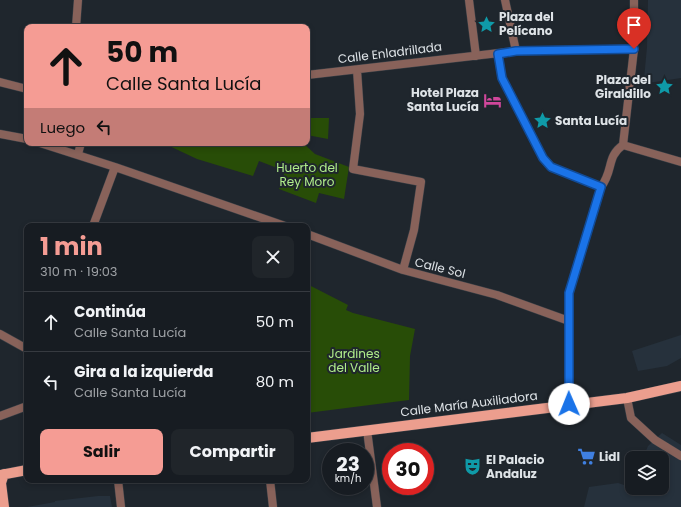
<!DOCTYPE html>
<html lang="es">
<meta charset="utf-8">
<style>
body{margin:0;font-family:Poppins,sans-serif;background:#20252a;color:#f1f3f6;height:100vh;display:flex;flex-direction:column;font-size:15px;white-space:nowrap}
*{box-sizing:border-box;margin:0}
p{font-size:13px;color:#9ea1a5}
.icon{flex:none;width:22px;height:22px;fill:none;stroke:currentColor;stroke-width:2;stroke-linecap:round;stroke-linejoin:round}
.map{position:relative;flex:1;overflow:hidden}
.sheet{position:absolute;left:24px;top:223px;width:286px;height:260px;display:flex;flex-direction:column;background:#171c22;border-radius:8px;box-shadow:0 2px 6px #0003,0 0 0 1px #363a40}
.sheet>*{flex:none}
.banner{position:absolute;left:24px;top:24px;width:286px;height:122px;border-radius:8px;box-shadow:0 2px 6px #0003,0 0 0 1px #363a40;background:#f59c94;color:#111;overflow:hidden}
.controls{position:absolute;left:625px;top:451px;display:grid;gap:8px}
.controls a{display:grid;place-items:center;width:44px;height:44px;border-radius:8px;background:#171c22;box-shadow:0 2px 6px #0003,0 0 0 1px #363a40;font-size:20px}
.speed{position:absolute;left:322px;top:443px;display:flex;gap:8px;font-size:20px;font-weight:700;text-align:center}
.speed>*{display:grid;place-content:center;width:52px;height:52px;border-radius:50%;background:#171c22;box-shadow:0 2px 6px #0003,0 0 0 1px #363a40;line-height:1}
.speed small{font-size:10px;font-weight:400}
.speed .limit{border:6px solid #d22;background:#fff;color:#111}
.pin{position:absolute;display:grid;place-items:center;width:34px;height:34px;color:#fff;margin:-41px -17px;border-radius:50% 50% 50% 0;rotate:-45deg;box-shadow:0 0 4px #0007}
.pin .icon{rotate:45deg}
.me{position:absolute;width:44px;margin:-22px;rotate:359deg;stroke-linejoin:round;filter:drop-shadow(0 0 3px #0008)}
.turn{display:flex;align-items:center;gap:14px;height:84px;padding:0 16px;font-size:18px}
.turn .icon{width:52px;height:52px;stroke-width:2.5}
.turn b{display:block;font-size:28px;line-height:34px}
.then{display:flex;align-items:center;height:38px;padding:0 16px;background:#0003;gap:8px;font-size:15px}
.round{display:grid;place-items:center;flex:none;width:42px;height:42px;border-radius:8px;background:#20252a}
.summary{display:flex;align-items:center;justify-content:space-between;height:68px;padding:0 16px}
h1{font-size:24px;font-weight:700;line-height:30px;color:#f59c94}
.cta{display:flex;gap:8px;margin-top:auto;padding:8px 16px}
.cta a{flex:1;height:46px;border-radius:8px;background:#f59c94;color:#111;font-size:16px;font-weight:700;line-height:46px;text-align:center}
.cta a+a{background:#20252a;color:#f1f3f6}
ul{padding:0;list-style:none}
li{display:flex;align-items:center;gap:12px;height:60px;padding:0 16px;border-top:1px solid #363a40}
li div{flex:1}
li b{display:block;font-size:15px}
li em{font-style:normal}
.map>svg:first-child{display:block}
.built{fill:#26313c}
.green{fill:#284d07}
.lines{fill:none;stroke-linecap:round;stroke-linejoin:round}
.street-casing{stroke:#3a4047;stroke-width:9}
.primary-casing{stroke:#3a4047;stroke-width:11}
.street{stroke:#88625a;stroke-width:8}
.primary{stroke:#ec9e8e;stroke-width:10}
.route-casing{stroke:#114b97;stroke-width:10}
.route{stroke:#1a73e8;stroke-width:7}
.labels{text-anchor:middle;stroke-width:4;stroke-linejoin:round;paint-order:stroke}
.poi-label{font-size:12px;font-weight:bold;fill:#dee3e7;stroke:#1f262d;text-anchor:start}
.street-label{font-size:12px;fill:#dee3e7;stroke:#1f262d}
.park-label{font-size:12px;fill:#b0ed8b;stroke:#1f262d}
</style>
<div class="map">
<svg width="681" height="507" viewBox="0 0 681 507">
<rect width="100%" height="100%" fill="#1f262d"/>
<path class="built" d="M648,0h33v78l-33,5 -4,-4 3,-32z
M681,335v23l-14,8 -29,5 -6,-20z
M662,433l19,12v62h-97l5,-20 29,-4 9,3 5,-9v11h30v-30h-19l5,-12z
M98,496h12l2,11h-85l28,-5v-1z"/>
<path class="green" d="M307,118h22l-1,21 -21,-4z
M163,143h140l12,11 34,13 -5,32 -25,-6 -3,10 -37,-14 6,-18 -26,-10 -6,15 -56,-17z
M307,284l41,21 -2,5 7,3 62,16 -5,27 -1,44 -102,13z"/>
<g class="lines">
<defs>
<path id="street" d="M469,0l7,56
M76,27l2,-27
M516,51l118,-2
M498,54l4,24 41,80 8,9 50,20 -32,106v112
M357,70l3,44 -7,55 68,13 -7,48 -11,40
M307,75l209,-24 -11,-51
M0,82l27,7
M0,134l27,5
M40,143l75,24 170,59
M623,145l58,17
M78,154l3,-11
M601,187c13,-17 5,-30 22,-42l11,-96v-49
M93,226l22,-59
M307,234l96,36 94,25 72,26
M0,334l27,15
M627,398l4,20 24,22 26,16
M0,416l27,-10
M367,430l10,77
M118,480l3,27
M270,480l3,27"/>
<path id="primary" d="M307,438l320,-40 54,-12
M4,474l-3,9 3,24
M0,475l27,-5"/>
</defs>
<use href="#street" class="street-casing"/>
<use href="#primary" class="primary-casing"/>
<use href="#street" class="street"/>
<use href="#primary" class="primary"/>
</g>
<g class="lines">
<defs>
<path id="route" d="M569,404v-111l32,-106 -50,-20 -8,-9 -41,-80 -4,-24 18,-3 118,-2"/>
</defs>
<use href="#route" class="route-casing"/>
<use href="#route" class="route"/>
</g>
<defs>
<symbol id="sight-bare" viewBox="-9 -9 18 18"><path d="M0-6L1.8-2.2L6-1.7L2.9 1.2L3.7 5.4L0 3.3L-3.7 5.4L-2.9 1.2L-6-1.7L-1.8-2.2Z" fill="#0f9aa8" stroke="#1f262d" stroke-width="2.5" paint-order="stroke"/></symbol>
<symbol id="hotel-bare" viewBox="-9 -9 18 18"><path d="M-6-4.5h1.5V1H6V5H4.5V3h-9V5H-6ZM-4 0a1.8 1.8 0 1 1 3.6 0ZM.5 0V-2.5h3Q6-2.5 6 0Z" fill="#d1479c" stroke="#1f262d" stroke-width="2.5" paint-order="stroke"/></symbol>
<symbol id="supermarket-bare" viewBox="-9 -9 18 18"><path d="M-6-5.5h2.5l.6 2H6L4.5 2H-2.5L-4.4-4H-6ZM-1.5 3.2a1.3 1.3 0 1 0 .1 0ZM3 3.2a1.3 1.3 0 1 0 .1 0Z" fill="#3f7fe0" stroke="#1f262d" stroke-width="2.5" paint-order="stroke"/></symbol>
<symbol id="theatre-bare" viewBox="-9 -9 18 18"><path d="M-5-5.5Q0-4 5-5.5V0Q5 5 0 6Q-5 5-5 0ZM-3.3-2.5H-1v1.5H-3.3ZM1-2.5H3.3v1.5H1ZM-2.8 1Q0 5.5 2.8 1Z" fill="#0f9aa8" stroke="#1f262d" stroke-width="2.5" paint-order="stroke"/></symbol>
</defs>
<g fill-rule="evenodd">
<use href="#sight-bare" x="474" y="12" width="25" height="25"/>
<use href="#sight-bare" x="652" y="74" width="25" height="25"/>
<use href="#hotel-bare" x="480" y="88" width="25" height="25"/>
<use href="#sight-bare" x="530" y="108" width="25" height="25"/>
<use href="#supermarket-bare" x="574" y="444" width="25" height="25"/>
<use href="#theatre-bare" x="460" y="454" width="25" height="25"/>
</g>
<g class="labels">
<g class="poi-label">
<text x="499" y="21">Plaza del<tspan x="499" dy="14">Pelícano</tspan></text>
<text x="651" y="84" text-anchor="end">Plaza del<tspan x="651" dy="14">Giraldillo</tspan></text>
<text x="479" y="97" text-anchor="end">Hotel Plaza<tspan x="479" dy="14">Santa Lucía</tspan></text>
<text x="555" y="125">Santa Lucía</text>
<text x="599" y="461">Lidl</text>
<text x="486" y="464">El Palacio<tspan x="486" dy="14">Andaluz</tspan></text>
</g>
<g class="street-label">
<text transform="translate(390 53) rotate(-7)" y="4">Calle Enladrillada</text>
<text transform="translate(440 268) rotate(14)" y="4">Calle Sol</text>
<text transform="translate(469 404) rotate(-7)" y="4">Calle María Auxiliadora</text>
</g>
<g class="park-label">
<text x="307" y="172">Huerto del<tspan x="307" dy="14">Rey Moro</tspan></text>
<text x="354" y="358">Jardines<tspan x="354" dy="14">del Valle</tspan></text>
</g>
</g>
</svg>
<div class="controls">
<a><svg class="icon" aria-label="layers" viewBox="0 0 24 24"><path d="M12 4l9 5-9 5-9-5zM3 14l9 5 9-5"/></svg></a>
</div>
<div class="speed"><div>23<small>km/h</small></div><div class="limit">30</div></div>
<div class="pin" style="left:634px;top:49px;background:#d93025"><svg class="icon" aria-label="arrive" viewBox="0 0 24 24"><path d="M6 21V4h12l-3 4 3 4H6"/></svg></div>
<svg class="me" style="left:569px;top:404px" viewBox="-20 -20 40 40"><circle r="19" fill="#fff"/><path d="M0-13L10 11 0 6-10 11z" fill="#1a73e8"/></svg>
<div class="banner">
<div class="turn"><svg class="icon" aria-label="ahead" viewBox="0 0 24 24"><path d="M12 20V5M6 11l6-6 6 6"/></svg><div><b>50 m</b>Calle Santa Lucía</div></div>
<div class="then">Luego<svg class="icon" aria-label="left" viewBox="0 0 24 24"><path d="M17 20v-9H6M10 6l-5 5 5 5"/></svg></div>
</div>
<section class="sheet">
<div class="summary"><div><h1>1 min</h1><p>310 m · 19:03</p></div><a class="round"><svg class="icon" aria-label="close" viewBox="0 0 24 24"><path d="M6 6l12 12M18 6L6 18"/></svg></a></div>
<ul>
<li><svg class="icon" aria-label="ahead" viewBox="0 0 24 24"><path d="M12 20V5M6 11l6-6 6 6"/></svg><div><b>Continúa</b><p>Calle Santa Lucía</p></div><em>50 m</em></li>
<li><svg class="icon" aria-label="left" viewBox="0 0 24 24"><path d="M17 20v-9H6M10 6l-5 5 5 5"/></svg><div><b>Gira a la izquierda</b><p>Calle Santa Lucía</p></div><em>80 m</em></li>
</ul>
<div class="cta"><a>Salir</a><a>Compartir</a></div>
</section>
</div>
